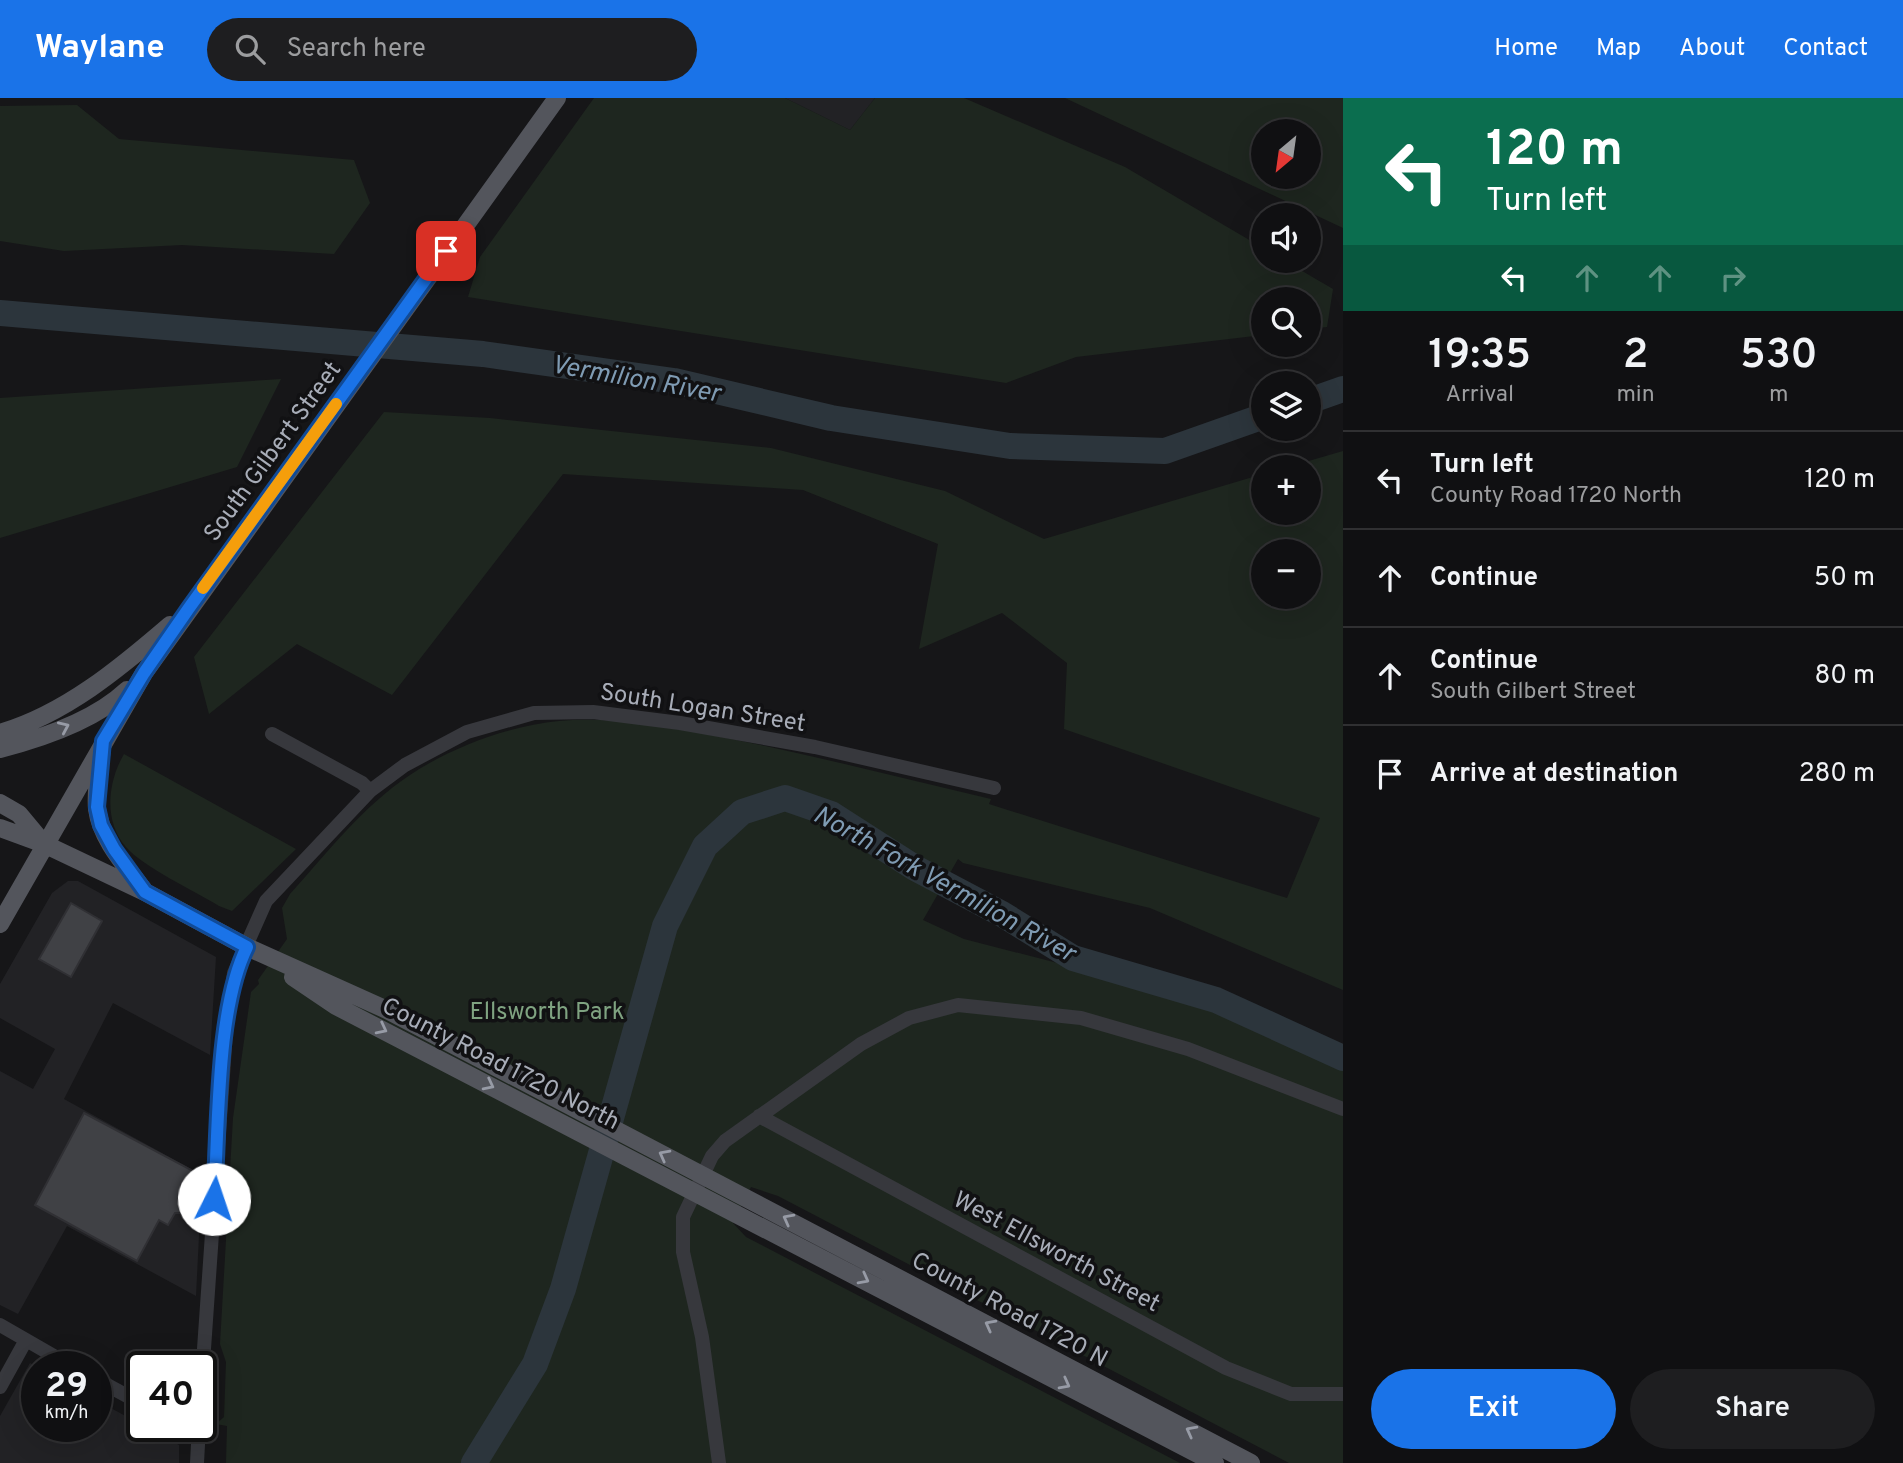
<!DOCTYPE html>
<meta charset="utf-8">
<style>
body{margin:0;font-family:Overpass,sans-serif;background:#1e1e20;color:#f1f3f6;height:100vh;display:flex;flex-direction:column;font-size:26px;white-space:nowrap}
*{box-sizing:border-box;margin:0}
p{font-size:23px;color:#9c9d9f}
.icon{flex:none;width:38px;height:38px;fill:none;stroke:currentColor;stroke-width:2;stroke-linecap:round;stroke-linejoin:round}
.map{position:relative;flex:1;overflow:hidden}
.sheet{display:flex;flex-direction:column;background:#101012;width:560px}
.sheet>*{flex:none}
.hud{background:#0b6e4f;color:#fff;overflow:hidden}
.needle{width:46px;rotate:209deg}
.controls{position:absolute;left:1251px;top:21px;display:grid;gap:14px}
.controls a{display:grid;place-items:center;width:70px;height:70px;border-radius:50%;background:#101012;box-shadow:0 7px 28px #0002,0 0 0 2px #303032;font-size:35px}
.speed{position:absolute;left:21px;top:1253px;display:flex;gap:14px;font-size:35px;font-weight:700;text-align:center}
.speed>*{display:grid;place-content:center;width:91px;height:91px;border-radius:50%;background:#101012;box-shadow:0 7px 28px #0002,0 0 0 2px #303032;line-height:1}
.speed small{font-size:18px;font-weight:400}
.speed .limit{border:4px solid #111;border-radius:10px;background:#fff;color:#111}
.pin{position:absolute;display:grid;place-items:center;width:60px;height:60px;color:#fff;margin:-30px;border-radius:14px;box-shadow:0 4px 10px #0006}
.me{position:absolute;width:77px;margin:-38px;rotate:4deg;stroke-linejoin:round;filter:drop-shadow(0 0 5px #0008)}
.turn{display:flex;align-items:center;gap:24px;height:147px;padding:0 28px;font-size:32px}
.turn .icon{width:91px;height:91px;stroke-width:2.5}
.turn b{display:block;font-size:49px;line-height:60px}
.lanes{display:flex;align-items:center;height:66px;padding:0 28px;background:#0003;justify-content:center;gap:35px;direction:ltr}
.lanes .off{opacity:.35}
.eta{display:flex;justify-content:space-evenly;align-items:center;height:119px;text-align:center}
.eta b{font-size:42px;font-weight:600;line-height:49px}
.cta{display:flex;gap:14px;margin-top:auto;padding:14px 28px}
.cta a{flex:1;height:80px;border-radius:42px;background:#1a73e8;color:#fff;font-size:28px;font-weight:600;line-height:80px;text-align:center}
.cta a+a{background:#1e1e20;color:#f1f3f6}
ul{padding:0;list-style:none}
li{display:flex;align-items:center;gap:21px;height:98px;padding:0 28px;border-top:2px solid #303032}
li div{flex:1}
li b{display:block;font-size:26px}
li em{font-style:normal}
header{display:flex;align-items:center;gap:42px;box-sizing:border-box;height:98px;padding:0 35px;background:#1a73e8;color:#fff}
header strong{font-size:33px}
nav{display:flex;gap:38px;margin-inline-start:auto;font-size:24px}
.search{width:490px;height:63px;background:#1e1e20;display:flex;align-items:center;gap:18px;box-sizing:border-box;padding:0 24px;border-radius:38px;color:#9c9d9f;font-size:26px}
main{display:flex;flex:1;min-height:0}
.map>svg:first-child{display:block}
.built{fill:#222225}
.green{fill:#1e261f;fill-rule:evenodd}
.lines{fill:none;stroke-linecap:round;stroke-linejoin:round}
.river{stroke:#2c353c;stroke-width:26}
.building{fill:#404145;stroke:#303034;stroke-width:2}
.minor{stroke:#37383d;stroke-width:14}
.major{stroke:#53555c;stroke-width:18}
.oneway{stroke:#979ba6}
.route-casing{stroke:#114b97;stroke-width:18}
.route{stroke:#1a73e8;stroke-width:12}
.slow{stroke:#f59e0b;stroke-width:12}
.labels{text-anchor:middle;stroke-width:7;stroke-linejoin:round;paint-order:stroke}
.street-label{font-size:24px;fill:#a8adb8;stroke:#111113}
.park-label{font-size:24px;fill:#7fa381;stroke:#111113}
.water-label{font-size:26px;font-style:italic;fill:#7f9bb3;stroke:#111113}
</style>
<header>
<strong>Waylane</strong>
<div class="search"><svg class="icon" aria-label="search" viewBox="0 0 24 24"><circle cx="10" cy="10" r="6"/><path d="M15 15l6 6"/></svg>Search here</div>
<nav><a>Home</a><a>Map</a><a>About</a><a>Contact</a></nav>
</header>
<main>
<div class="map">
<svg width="1343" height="1365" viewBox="0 0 1343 1365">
<rect width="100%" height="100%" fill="#161618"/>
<path class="built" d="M785,0h90l-25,32z
M68,783h10l138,76 -6,98 -97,-52 -49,96 138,76 -6,121 -129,-70 -49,88 -18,-9v-234l33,18 22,-40 -55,-31v-34l52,-91z
M30,1265l7,4v59h59v-26l83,45v18h-179v-47z"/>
<path class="green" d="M594,0h191l65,32 25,-32h89l161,69 138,81 1,13h21l48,28 -6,38 -18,2v-30h-45l-1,36 -187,22 -70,26 -538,-86 12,-40z
M1065,0h278v130zM1264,33h45v46h-45z
M77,7l42,34 235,21 16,43 -36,51 -152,-9 -118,6 -64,-10v-135z
M281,281l-44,88 -237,71v-140z
M384,314l106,6 281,30 174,43 99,48 219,-65 1,39h45v-46h-21l55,-16v539l-193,-82 -187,-45 -5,-4 -35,61 41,19 105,27 135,41 139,61v395h-54l-511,-267 -27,-9 -18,36 13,14 434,226h-954l1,-37 -11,-2 8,-7 2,-55 -6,-18 13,-226 18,-126 8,-8 -1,-4 29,-41 -5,-31 8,-14c37,-41 73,-88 120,-119 42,-28 98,-49 149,-54 48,-5 100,5 147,13 96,18 190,43 285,65l-2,5 298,94 33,-80 -256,-89 3,-66 -65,-50 -83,36 19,-105 -135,-54 -240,-16 -171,221 -95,-51 -88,70 -15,-57zM1264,453h45v46h-45z
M124,656l172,95 -64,62 -13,-5c-24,-15 -76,-39 -93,-59 -23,-26 -18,-66 -2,-93z"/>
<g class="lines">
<path class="river" d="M0,215l483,41 191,27 157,37 179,28 155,5 99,-35
M1309,303l34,-12
M474,1365l61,-99 28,-75 102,-363 40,-80 37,-34 43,-14 46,16 84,54 87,46 71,44 143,42 127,58"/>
</g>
<path class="building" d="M71,805l31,18 -31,56 -32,-18z
M84,1015l113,60 1,21 -17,-1v20h-6l-7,12 -9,-5 -22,41 -102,-56z"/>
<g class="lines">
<path class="minor" d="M272,636l90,49 8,8
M759,1018l467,252 65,26h52
M0,1227l73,42
M96,1281l46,25
M0,1289l26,-47
M201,1294l25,-360 8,-59 32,-72 104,-110 35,-26 62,-33 67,-19 59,-1 87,11 135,24 179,41
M182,1328l16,9
M197,1365l2,-37
M719,1365l-17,-126 -19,-85v-35l29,-61 13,-15 136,-97 48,-26 49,-13 123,13 107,31 155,60"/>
<path class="major" d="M0,635c65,-19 120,-65 170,-108
M102,650c-2,20 -7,41 -5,61 4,30 28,56 46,80
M0,651c43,-11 94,-28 127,-59
M0,705l19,11 25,30
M0,730l44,16 101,48 102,55 140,63 864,453
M0,826l144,-251 413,-575
M293,879l43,29 879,457"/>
</g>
<defs><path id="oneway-chevron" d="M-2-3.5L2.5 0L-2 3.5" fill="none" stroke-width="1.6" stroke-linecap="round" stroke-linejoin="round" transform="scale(1.75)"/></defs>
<g class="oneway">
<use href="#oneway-chevron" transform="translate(64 629) rotate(-24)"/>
<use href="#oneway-chevron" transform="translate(382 931) rotate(27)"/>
<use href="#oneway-chevron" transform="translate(489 987) rotate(27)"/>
<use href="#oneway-chevron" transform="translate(664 1057) rotate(-152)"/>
<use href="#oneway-chevron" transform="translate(788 1121) rotate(-152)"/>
<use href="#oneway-chevron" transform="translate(864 1181) rotate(28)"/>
<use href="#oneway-chevron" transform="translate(990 1227) rotate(-152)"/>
<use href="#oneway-chevron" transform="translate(1065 1286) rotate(28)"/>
<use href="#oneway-chevron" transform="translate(1191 1333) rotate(-152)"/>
</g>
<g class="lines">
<defs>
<path id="route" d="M214,1101c5,-73 2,-189 33,-252l-102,-55 -31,-43 -13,-24 -4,-18 6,-66 41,-68 45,-65 257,-357"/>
</defs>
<use href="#route" class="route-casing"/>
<use href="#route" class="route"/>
<path class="slow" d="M203,490l133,-184"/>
</g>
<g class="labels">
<g class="street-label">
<text transform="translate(272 353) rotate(-54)" y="8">South Gilbert Street</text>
<text transform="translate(703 609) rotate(9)" y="8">South Logan Street</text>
<text transform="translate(501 965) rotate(27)" y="8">County Road 1720 North</text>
<text transform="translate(1057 1153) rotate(28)" y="8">West Ellsworth Street</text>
<text transform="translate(1010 1211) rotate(28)" y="8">County Road 1720 N</text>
</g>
<g class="park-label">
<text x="547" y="921">Ellsworth Park</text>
</g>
<g class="water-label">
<text transform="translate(636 280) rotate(10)" y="9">Vermilion River</text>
<text transform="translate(945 785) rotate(29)" y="9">North Fork Vermilion River</text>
</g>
</g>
</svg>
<div class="controls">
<a><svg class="needle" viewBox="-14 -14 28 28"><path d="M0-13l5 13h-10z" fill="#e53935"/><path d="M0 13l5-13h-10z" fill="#9c9d9f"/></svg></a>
<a><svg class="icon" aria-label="sound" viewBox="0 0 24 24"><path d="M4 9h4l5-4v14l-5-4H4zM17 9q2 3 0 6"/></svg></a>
<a><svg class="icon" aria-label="search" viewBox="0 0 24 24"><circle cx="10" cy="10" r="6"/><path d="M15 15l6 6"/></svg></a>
<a><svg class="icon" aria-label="layers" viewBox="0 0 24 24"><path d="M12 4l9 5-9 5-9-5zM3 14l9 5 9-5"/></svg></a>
<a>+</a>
<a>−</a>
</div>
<div class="speed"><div>29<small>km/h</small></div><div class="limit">40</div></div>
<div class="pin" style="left:446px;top:153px;background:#d93025"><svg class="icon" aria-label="arrive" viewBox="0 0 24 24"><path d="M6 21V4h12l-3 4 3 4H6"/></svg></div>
<svg class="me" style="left:214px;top:1101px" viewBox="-20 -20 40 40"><circle r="19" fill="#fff"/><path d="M0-13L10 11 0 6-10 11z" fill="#1a73e8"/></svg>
</div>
<section class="sheet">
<div class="hud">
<div class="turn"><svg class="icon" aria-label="left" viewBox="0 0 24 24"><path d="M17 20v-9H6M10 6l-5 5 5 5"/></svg><div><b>120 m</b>Turn left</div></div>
<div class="lanes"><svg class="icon" aria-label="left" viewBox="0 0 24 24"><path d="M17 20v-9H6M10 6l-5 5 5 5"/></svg><svg class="icon off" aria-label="ahead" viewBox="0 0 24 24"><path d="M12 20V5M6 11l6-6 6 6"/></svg><svg class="icon off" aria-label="ahead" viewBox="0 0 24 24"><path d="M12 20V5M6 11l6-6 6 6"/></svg><svg class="icon off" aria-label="right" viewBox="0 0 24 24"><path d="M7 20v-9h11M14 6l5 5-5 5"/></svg></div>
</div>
<div class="eta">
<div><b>19:35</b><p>Arrival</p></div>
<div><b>2</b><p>min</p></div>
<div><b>530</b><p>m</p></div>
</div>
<ul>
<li><svg class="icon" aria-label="left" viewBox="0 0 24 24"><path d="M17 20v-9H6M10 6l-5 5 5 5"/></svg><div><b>Turn left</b><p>County Road 1720 North</p></div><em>120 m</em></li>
<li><svg class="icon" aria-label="ahead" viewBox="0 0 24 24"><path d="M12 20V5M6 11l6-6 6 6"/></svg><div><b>Continue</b></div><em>50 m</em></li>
<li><svg class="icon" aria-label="ahead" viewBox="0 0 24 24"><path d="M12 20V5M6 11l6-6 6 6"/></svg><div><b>Continue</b><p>South Gilbert Street</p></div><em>80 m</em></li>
<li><svg class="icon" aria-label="arrive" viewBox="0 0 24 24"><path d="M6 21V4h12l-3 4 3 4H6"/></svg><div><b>Arrive at destination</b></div><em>280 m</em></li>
</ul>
<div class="cta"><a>Exit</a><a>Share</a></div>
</section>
</main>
